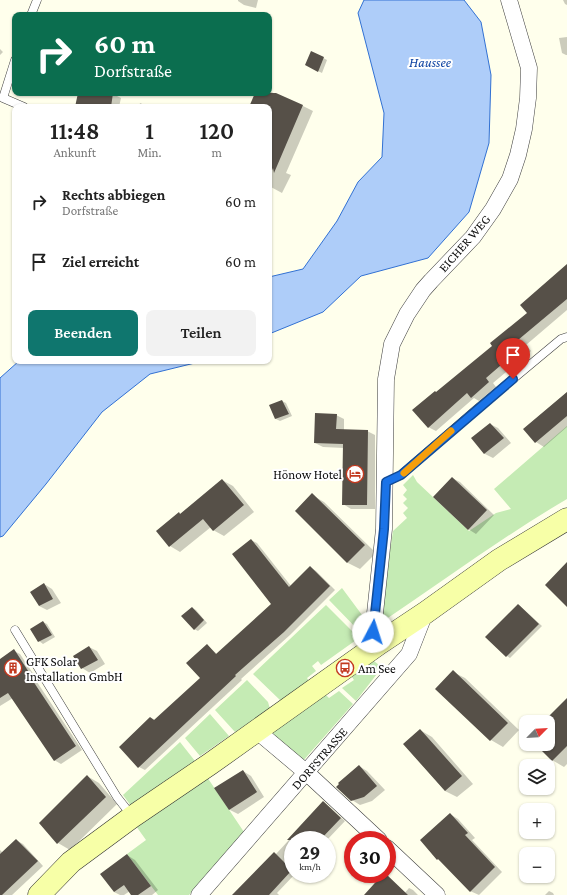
<!DOCTYPE html>
<html lang="de">
<meta charset="utf-8">
<style>
body{margin:0;font-family:"Crimson Pro",serif;background:#f2f2f2;color:#222;height:100vh;display:flex;flex-direction:column;font-size:15px;white-space:nowrap}
*{box-sizing:border-box;margin:0}
p{font-size:13px;color:#767676}
.icon{flex:none;width:22px;height:22px;fill:none;stroke:currentColor;stroke-width:2;stroke-linecap:round;stroke-linejoin:round}
.map{position:relative;flex:1;overflow:hidden}
.details{position:absolute;left:12px;top:104px;width:260px;height:260px;display:flex;flex-direction:column;background:#fff;border-radius:8px;box-shadow:0 1px 3px #0004}
.details>*{flex:none}
.guide{position:absolute;left:12px;top:12px;width:260px;height:84px;border-radius:8px;box-shadow:0 1px 3px #0004;background:#0b6e4f;color:#fff;overflow:hidden}
.needle{width:26px;rotate:66deg}
.fabs{position:absolute;left:519px;top:715px;display:grid;gap:8px}
.fabs a{display:grid;place-items:center;width:36px;height:36px;border-radius:8px;background:#fff;box-shadow:0 1px 3px #0004;font-size:20px}
.speed{position:absolute;left:284px;top:831px;display:flex;gap:8px;font-size:20px;font-weight:700;text-align:center}
.speed>*{display:grid;place-content:center;width:52px;height:52px;border-radius:50%;background:#fff;box-shadow:0 1px 3px #0004;line-height:1}
.speed small{font-size:10px;font-weight:400}
.speed .limit{border:6px solid #d22;background:#fff;color:#111}
.pin{position:absolute;display:grid;place-items:center;width:34px;height:34px;color:#fff;margin:-41px -17px;border-radius:50% 50% 50% 0;rotate:-45deg;box-shadow:0 0 4px #0007}
.pin .icon{rotate:45deg}
.me{position:absolute;width:44px;margin:-22px;rotate:5deg;stroke-linejoin:round;filter:drop-shadow(0 0 3px #0008)}
.turn{display:flex;align-items:center;gap:14px;height:84px;padding:0 16px;font-size:18px}
.turn .icon{width:52px;height:52px;stroke-width:2.5}
.turn b{display:block;font-size:28px;line-height:34px}
.eta{display:flex;justify-content:space-evenly;align-items:center;height:68px;text-align:center}
.eta b{font-size:24px;font-weight:600;line-height:28px}
.cta{display:flex;gap:8px;margin-top:auto;padding:8px 16px}
.cta a{flex:1;height:46px;border-radius:8px;background:#0f766e;color:#fff;font-size:16px;font-weight:600;line-height:46px;text-align:center}
.cta a+a{background:#f2f2f2;color:#222}
ul{padding:0;list-style:none}
li{display:flex;align-items:center;gap:12px;height:60px;padding:0 16px}
li div{flex:1}
li b{display:block;font-size:15px}
li em{font-style:normal}
.map>svg:first-child{display:block}
.green{fill:#c5ebb4}
.water{fill:#aecdf9;stroke:#3271d3}
.shadow{fill:#0003}
.building{fill:#565048}
.lines{fill:none;stroke-linecap:round;stroke-linejoin:round}
.service-casing{stroke:#3f3f3f;stroke-width:9}
.minor-casing{stroke:#3f3f3f;stroke-width:17}
.secondary-casing{stroke:#2e2e2e;stroke-width:23}
.service{stroke:#fff;stroke-width:8}
.minor{stroke:#fff;stroke-width:16}
.secondary{stroke:#f7ffa7;stroke-width:22}
.route-casing{stroke:#114b97;stroke-width:10}
.route{stroke:#1a73e8;stroke-width:7}
.slow{stroke:#f59e0b;stroke-width:7}
.labels{text-anchor:middle;stroke-width:4;stroke-linejoin:round;paint-order:stroke}
.street-label{font-size:13px;fill:#0c0c0c;stroke:#fff}
.poi-label{font-size:13px;fill:#0c0c0c;stroke:#fff;text-anchor:start}
.water-label{font-size:14px;font-style:italic;fill:#1145a3;stroke:#fff}
</style>
<div class="map">
<svg width="567" height="895" viewBox="0 0 567 895">
<rect width="100%" height="100%" fill="#ffffec"/>
<path class="green" d="M567,426v73c-65,38 -125,83 -188,125l14,-93 14,-13 -4,-5 5,-5 -5,-5 4,-4 -4,-4 4,-5 -4,-5 10,-10 4,7 52,49 27,-18 15,-4 -17,-20z
M342,588l23,31v14l-2,2 -34,-35z
M326,605l33,33 -38,27 -3,-4 -6,5 4,5 -9,7 2,3 -28,20 -28,-27z
M374,661l5,4 1,5 -24,31 -14,-13 12,-8 -2,-3z
M247,680l21,22 2,7 -35,23 -20,-22z
M339,691l14,13 -51,58 -32,-29 56,-38 3,3z
M210,714l19,22 -29,20 -15,-18z
M180,742l15,19 -64,45 -8,-11z
M207,777l37,55 -55,63h-31l-31,-41 19,-14 -10,-14z"/>
<path class="water" d="M364,0h100l17,22 10,53 -2,68 -20,69 -41,46 -67,18 -38,36 -54,22v-57l34,-8 34,-48 21,-39 24,-25 2,-44 -26,-100z
M19,361h184l-53,13 -48,38 -56,72 -43,52 -3,1v-159z"/>
<path class="shadow" d="M238,0h20l-2,8 -12,-3 -6,-4z
M563,0h4v5l-2,-1z
M567,37v18h-1l-4,-2 -3,-15z
M0,49l3,3 -3,3z
M312,52l15,8 -5,13 -12,-6z
M269,91l34,15 10,5 -27,62 5,2 -9,18 -13,-7v-79h-19l6,-14h13z
M79,93l34,1 8,4 -2,9h-43z
M140,103l9,4h-10z
M567,265v45l-41,35 5,6 -38,32 3,4 -17,14 -5,-3 -38,33 -8,-4 9,-34 57,-46 34,-34z
M567,392v35l-23,20 -8,-5 -12,-13z
M282,401l4,2 6,13 -12,5 -4,-2 -5,-13z
M336,415l8,4v11l23,1 8,4v74h-24l-8,-5 1,-56 -21,-1 -8,-4z
M490,424l8,4 13,15 -18,15 -8,-4 -12,-15z
M452,478l8,4 34,33 -18,19 -8,-5z
M222,480l11,6 21,26 -30,24 -11,-6 -2,-3 -31,25 -10,-6 9,-33 2,2z
M312,495l12,7 52,51 -16,16 -12,-6 -52,-52z
M251,540l6,3 34,43 19,-19 6,4 19,19 -45,45 -49,44 1,1 -97,90 -6,-3 12,-49 4,2 46,-42 6,-33 10,9 55,-49z
M44,584l8,5 9,14 -14,7 -8,-4z
M519,605l23,21 -32,32 -3,-2z
M192,608l4,2 11,13 -9,8 -4,-2z
M43,622l4,2 8,13 -12,7 -4,-3z
M89,647l8,4 8,13 -15,9 -8,-5z
M14,651l6,3 18,27 -1,1 45,68 -21,14 -7,-4 -41,-62 -13,8v-46z
M453,672l12,6 54,52 -16,17 -12,-7 -54,-51z
M567,699v65l-3,3 -12,-7 -15,-16h11v-22h-4z
M420,730l12,7 41,47 -16,13 -12,-6 -41,-47z
M359,766l8,5 18,19 -13,11 -12,4 -8,-5z
M243,771l8,5 13,21 -26,17 -8,-4 -14,-22z
M87,776l12,7 18,21 -47,46 -12,-7 -18,-20z
M324,802l21,19 -18,19h-34v34h2l-18,19 2,2h-46l43,-41z
M450,814l8,5 17,19 -3,2 30,32 -23,23 -9,-4 -28,-29 -4,-3z
M16,840l7,4 20,22 -31,29h-12v-45l3,3z
M127,855l8,5 23,30 -6,5h-19l-3,-4 -6,4h-4l-6,-3z
M409,888l4,2 5,5h-15z
M549,891l4,2 1,2h-9z"/>
<path class="building" d="M311,51l13,6 -6,15 -13,-7z
M78,93h35l-2,14h-36z
M255,93h21l27,12 -29,68 -1,-5 -4,10v-71h-20z
M567,264v35l-49,41 5,6 -37,32 3,4 -18,16 -4,-5 -39,35 -16,-18 23,-19 1,1 56,-46 -2,-3 37,-30 -7,-8z
M567,392v24l-32,27 -12,-14z
M282,400l7,14 -14,5 -6,-14z
M315,413l22,1 -1,15 32,1 -1,75h-25l1,-61 -29,-1z
M490,423l14,15 -20,16 -13,-16z
M452,477l35,33 -19,20 -35,-33z
M222,479l22,26 -31,26 -10,-12 -34,28 -13,-16 23,-19 1,2z
M312,493l53,52 -18,18 -52,-52z
M251,539l38,48 21,-21 20,20 -46,46 -49,43 1,1 -98,92 -19,-21 31,-30 4,3 46,-42 -14,-15 21,-19 9,10 55,-50 -39,-50z
M567,562v45l-22,-22z
M44,583l9,16 -14,7 -9,-14z
M518,604l21,20 -33,33 -21,-20z
M192,607l12,13 -10,10 -13,-14z
M43,621l9,14 -14,7 -8,-13z
M89,646l9,14 -17,9 -8,-13z
M14,649l18,28 -1,1 45,68 -22,15 -46,-68 -8,5v-39z
M453,670l55,53 -18,18 -55,-52z
M567,698v48l-15,15 -17,-17h13v-22h-5z
M420,729l42,47 -17,15 -42,-47z
M359,765l18,21 -13,11 -13,4 -15,-14 3,-3 -1,-1z
M243,770l14,22 -28,18 -15,-22z
M87,775l19,22 -49,47 -18,-21z
M323,801l18,17 -21,22h-33z
M450,813l18,20 -3,2 30,32 -25,25 -32,-33 -1,1 -17,-20z
M16,839l22,22 -36,34h-2v-41z
M274,852l18,18 -23,25h-37z
M127,854l24,32 -13,9h-7l-7,-10 -10,7 -14,-18z
M383,874h3l22,21h-44z"/>
<g class="lines">
<defs>
<path id="service" d="M31,15l6,-15
M15,60l-12,38 21,9
M385,482l16,-7 76,-66 84,-70 6,-2
M15,630l102,167 15,19"/>
<path id="minor" d="M380,643l-7,-11 11,-103 2,-150 6,-35 15,-30 16,-24 8,-9 42,-44 20,-28 17,-30 8,-24 6,-26 4,-31 1,-30 -20,-68
M257,731l50,42 72,67
M387,848l50,47
M199,895l210,-241 16,-41"/>
<path id="secondary" d="M39,895l32,-33 61,-45 78,-53 170,-121 45,-30 74,-53 68,-41"/>
</defs>
<use href="#service" class="service-casing"/>
<use href="#minor" class="minor-casing"/>
<use href="#secondary" class="secondary-casing"/>
<use href="#service" class="service"/>
<use href="#minor" class="minor"/>
<use href="#secondary" class="secondary"/>
</g>
<g class="lines">
<defs>
<path id="route" d="M373,632l11,-103 2,-47 15,-7 112,-96"/>
</defs>
<use href="#route" class="route-casing"/>
<use href="#route" class="route"/>
<path class="slow" d="M404,473l47,-42"/>
</g>
<defs>
<symbol id="hotel-ring" viewBox="-11 -11 22 22"><circle r="9.5" fill="#fff" stroke="#c2391f" stroke-width="1.5"/><path d="M-6-4.5h1.5V1H6V5H4.5V3h-9V5H-6ZM-4 0a1.8 1.8 0 1 1 3.6 0ZM.5 0V-2.5h3Q6-2.5 6 0Z" fill="#c2391f"/></symbol>
<symbol id="building-ring" viewBox="-11 -11 22 22"><circle r="9.5" fill="#fff" stroke="#c2391f" stroke-width="1.5"/><path d="M-4-6H4V6H1V3H-1V6H-4ZM-2.5-4.3h1.7v1.8h-1.7ZM.8-4.3h1.7v1.8H.8ZM-2.5-1h1.7V.8h-1.7ZM.8-1h1.7V.8H.8Z" fill="#c2391f"/></symbol>
<symbol id="bus-ring" viewBox="-11 -11 22 22"><circle r="9.5" fill="#fff" stroke="#c2391f" stroke-width="1.5"/><path d="M-5-6H5V4H4V6H2V4H-2V6H-4V4H-5ZM-3.5-4V0h7V-4ZM-3.5 1.2v1.5H-2V1.2ZM2 1.2v1.5H3.5V1.2Z" fill="#c2391f"/></symbol>
</defs>
<g fill-rule="evenodd">
<use href="#hotel-ring" x="345" y="464" width="20" height="20"/>
<use href="#building-ring" x="3" y="658" width="20" height="20"/>
<use href="#bus-ring" x="335" y="658" width="20" height="20"/>
</g>
<g class="labels">
<g class="street-label">
<text transform="translate(464 243) rotate(-49)" y="5">EICHER WEG</text>
<text transform="translate(319 758) rotate(-49)" y="5">DORFSTRASSE</text>
</g>
<g class="poi-label">
<text x="342" y="479" text-anchor="end">Hönow Hotel</text>
<text x="26" y="666">GFK Solar<tspan x="26" dy="15">Installation GmbH</tspan></text>
<text x="358" y="673">Am See</text>
</g>
<g class="water-label">
<text x="430" y="67">Haussee</text>
</g>
</g>
</svg>
<div class="fabs">
<a><svg class="needle" viewBox="-14 -14 28 28"><path d="M0-13l5 13h-10z" fill="#e53935"/><path d="M0 13l5-13h-10z" fill="#767676"/></svg></a>
<a><svg class="icon" aria-label="layers" viewBox="0 0 24 24"><path d="M12 4l9 5-9 5-9-5zM3 14l9 5 9-5"/></svg></a>
<a>+</a>
<a>−</a>
</div>
<div class="speed"><div>29<small>km/h</small></div><div class="limit">30</div></div>
<div class="pin" style="left:513px;top:379px;background:#d93025"><svg class="icon" aria-label="arrive" viewBox="0 0 24 24"><path d="M6 21V4h12l-3 4 3 4H6"/></svg></div>
<svg class="me" style="left:373px;top:632px" viewBox="-20 -20 40 40"><circle r="19" fill="#fff"/><path d="M0-13L10 11 0 6-10 11z" fill="#1a73e8"/></svg>
<div class="guide">
<div class="turn"><svg class="icon" aria-label="right" viewBox="0 0 24 24"><path d="M7 20v-9h11M14 6l5 5-5 5"/></svg><div><b>60 m</b>Dorfstraße</div></div>
</div>
<section class="details">
<div class="eta">
<div><b>11:48</b><p>Ankunft</p></div>
<div><b>1</b><p>Min.</p></div>
<div><b>120</b><p>m</p></div>
</div>
<ul>
<li><svg class="icon" aria-label="right" viewBox="0 0 24 24"><path d="M7 20v-9h11M14 6l5 5-5 5"/></svg><div><b>Rechts abbiegen</b><p>Dorfstraße</p></div><em>60 m</em></li>
<li><svg class="icon" aria-label="arrive" viewBox="0 0 24 24"><path d="M6 21V4h12l-3 4 3 4H6"/></svg><div><b>Ziel erreicht</b></div><em>60 m</em></li>
</ul>
<div class="cta"><a>Beenden</a><a>Teilen</a></div>
</section>
</div>
